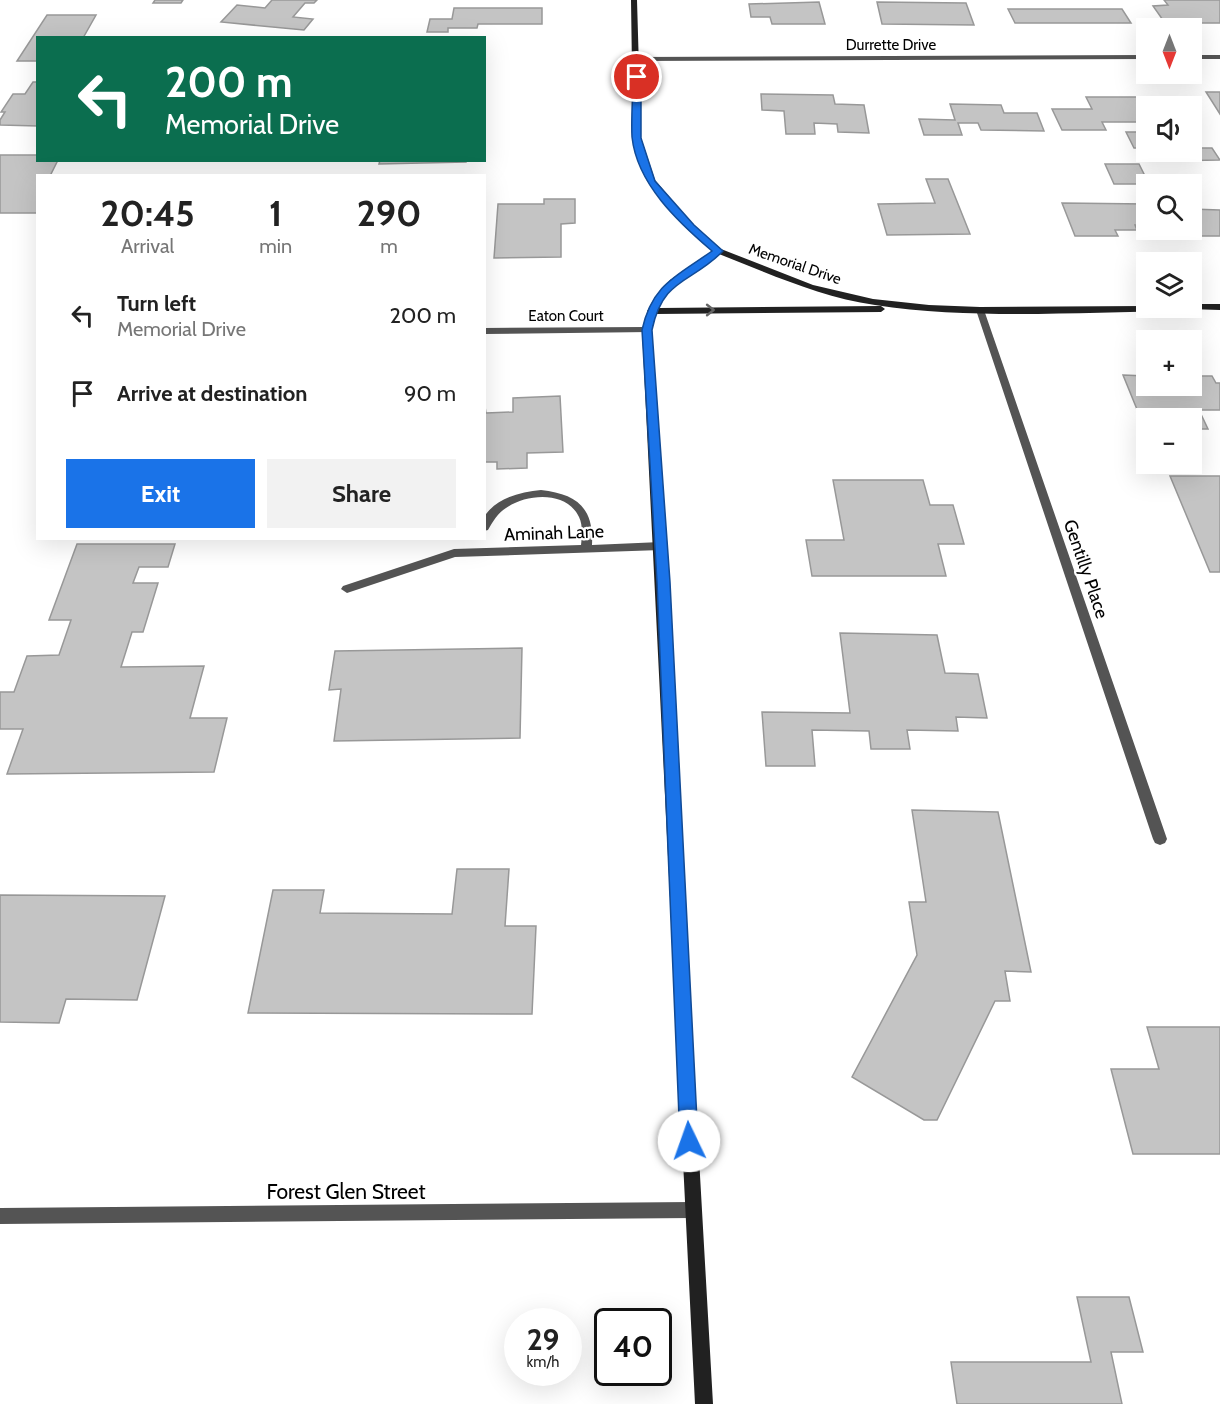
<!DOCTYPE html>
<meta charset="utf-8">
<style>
body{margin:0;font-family:Cabin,sans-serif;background:#f2f2f2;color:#222;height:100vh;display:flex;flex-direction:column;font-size:22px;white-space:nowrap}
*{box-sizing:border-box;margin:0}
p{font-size:20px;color:#767676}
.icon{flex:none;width:33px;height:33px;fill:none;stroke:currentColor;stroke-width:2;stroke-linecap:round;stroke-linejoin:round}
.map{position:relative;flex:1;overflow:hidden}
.details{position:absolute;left:36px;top:174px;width:450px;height:366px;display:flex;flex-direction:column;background:#fff;border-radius:0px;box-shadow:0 6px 24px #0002}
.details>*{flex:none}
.banner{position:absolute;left:36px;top:36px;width:450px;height:126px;border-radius:0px;box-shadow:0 6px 24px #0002;background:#0b6e4f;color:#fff;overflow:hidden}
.needle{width:39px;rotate:180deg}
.fabs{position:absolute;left:1136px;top:18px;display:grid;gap:12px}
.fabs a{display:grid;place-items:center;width:66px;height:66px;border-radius:0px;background:#fff;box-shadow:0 6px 24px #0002;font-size:30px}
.speed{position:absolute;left:504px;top:1308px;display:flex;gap:12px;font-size:30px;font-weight:700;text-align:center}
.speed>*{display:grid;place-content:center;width:78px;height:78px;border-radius:50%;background:#fff;box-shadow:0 6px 24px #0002;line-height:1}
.speed small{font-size:15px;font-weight:400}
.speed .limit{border:3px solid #111;border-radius:9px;background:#fff;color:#111}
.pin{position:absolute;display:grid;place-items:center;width:51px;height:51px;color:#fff;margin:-26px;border:3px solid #fff;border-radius:50%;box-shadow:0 2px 6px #0007}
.me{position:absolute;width:66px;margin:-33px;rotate:357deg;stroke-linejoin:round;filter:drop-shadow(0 0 4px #0008)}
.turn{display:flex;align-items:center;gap:21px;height:126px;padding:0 30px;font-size:27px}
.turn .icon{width:78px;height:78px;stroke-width:2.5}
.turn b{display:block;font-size:42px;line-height:51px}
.eta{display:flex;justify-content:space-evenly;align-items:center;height:102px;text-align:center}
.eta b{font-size:36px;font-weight:700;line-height:42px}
.primary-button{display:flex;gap:12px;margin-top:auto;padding:12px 30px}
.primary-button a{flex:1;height:69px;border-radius:0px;background:#1a73e8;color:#fff;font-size:24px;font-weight:700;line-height:69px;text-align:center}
.primary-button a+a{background:#f2f2f2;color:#222}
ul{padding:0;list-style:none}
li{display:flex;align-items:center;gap:18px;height:78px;padding:0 30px}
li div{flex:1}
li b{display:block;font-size:22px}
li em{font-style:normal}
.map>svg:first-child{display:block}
.building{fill:#c4c4c4;stroke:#989898;stroke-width:1.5}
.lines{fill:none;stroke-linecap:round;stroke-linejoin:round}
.street{fill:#545454;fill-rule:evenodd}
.secondary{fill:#212121;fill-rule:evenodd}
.oneway{stroke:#646464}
.route{fill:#1a73e8;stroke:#114b97;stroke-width:1.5}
.labels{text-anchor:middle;stroke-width:4.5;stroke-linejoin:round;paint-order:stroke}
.far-street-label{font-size:15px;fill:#000;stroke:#fff}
.street-label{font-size:18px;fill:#000;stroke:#fff}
.near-street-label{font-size:21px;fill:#000;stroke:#fff}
</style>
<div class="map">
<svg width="1220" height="1404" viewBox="0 0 1220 1404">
<rect width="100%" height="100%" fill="#fff"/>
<path class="building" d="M155,0h28l-2,3h-28z
M272,0h45l-3,3h-9l-12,14 20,2 -9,11 -83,-8 16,-17 28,3z
M1164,0h56v23h-55l-12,-17 15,-1z
M819,2l6,22h-53l-2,-7h-19l-2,-13z
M877,2l89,1 8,22 -92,-1z
M454,8h88v16h-64l-1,4h-29v4h-21l3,-13h22z
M1008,9h114l9,14h-116z
M47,15h49l-13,23h-45v23h-21z
M33,82h5v44l-38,-1v-5l5,-8h-4l12,-18h12z
M1206,92h14v22z
M761,94l72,1 2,9 29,1 5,28 -31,-1 -1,-8 -23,-1 1,11h-29l-2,-23 -22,-1z
M1086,97h64l6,9h-10v42h-12l-8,-16h18l-6,-10h-36l4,8h-44l-10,-21h40z
M950,104l51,1 3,8h33l7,18 -63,-1 -3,-7h-20l4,12h-38l-5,-16 36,1z
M1191,148h21l8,12 -56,1 -6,-9h33z
M0,155h38v5h20l-8,16h-12v37h-38z
M380,160h86v2l-87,2z
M1105,164h34l10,20h-35z
M926,179h22l22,55 -83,1 -9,-31 57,-1z
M544,199h31v24l-14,1v33l-67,1 4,-54h46z
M1062,203l84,1v21h-11l2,5h-22l3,6h-43z
M1191,209l29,1v26h-30l-4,-6h5z
M1123,375l23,1v10h45v-10h21l4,7h4v27h-21l9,19h-17v-11h-45l-1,11z
M560,396l3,56 -36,1v15l-30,1v-7h-13v-62l2,13 27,-1v-14z
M1170,476h50v96h-10z
M833,480h90l7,25h23l11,39h-26l8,32h-134l-6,-36h38z
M77,544h98l-7,23h-29l-6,16h25l-15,49h-11l-11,35 83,-1 -14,52h37l-13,54 -207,2 16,-45h-23v-37h14l13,-36 32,-1 12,-35h-22z
M840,633l97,2 8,38 33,1 9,44 -31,-1 2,14 -51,-1 3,19h-39l-2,-18 -57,-1 3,36h-49l-4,-54 88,1z
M522,648l-2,90 -186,3 7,-52 -12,1 6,-39z
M912,810l86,2 33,160 -26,-1 5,30h-15l-58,119h-13l-72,-43 65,-122 -8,-53h17z
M457,869h52l-4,57h31l-4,88 -284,-1 25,-123h51l-4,23 132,1z
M0,895l165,1 -28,104 -71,-1 -7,24 -59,-1z
M1147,1027h73v127h-87l-22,-85h48z
M1077,1297h52l14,55h-32l11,52h-165l-6,-42h140z"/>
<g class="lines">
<path class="street" d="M1146,55v4l-509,2 -3,-2 3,-2z
M1191,55h29v4h-29z
M980,307l4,3 183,529 -2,4 -5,2 -5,-2 -2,-4 -177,-529z
M647,327l3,1v4l-166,2v-6z
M541,490c35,4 53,17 51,55l69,-3 5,4 -5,4 -206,7 -108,36 -6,-4 2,-3 111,-37 127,-4c1,-9 2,-20 -2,-28 -13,-27 -53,-23 -73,-9 -8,5 -13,13 -18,22l-4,1v-14c12,-19 36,-25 57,-27z
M693,1202l6,2 2,6 -2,6 -6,2 -693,6v-16z"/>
<path class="secondary" d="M631,0h6l4,138 14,42 38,45 28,24 92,36 60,14 56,6 51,2 166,-1v2h38l-4,3c-100,1 -207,9 -305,-6 -55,-8 -105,-31 -156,-51 -23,15 -49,28 -60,54l222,-2 4,3 -4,3 -225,2 -4,16 61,1074h-18l-53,-1074 6,-17 -1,-2 23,-31 43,-29 -26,-22 -40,-48 -14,-43z
M1191,304h29v6l-32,-1 -1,-1h4z"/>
</g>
<defs><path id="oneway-chevron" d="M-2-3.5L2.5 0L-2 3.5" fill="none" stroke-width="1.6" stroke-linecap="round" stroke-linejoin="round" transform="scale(1.5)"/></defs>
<use class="oneway" href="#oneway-chevron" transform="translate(710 310)"/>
<path class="route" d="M637,74l4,3v61l14,43 39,44 29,26c-32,33 -60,26 -71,79l18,252 28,559 -3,6 -6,2 -6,-2 -3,-6 -23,-559 -15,-252c10,-46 35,-54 70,-79 -34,-29 -75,-67 -80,-114 -1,-20 1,-41 1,-60z"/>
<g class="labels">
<g class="far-street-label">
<text x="891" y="50">Durrette Drive</text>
<text transform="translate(795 264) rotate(19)" y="5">Memorial Drive</text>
<text x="566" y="321">Eaton Court</text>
</g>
<g class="street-label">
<text transform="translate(554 533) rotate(-2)" y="6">Aminah Lane</text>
<text transform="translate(1086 569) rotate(71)" y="6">Gentilly Place</text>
</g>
<g class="near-street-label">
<text x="346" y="1199">Forest Glen Street</text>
</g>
</g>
</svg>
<div class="fabs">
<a><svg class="needle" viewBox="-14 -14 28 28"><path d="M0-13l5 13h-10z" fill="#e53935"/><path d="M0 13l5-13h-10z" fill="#767676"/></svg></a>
<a><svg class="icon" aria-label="sound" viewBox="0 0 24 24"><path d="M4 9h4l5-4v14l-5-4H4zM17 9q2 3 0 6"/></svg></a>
<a><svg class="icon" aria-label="search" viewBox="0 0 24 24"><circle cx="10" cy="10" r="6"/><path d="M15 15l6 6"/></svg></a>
<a><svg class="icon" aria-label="layers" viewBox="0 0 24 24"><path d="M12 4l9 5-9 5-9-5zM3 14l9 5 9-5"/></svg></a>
<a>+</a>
<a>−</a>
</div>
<div class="speed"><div>29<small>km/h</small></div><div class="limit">40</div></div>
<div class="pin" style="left:637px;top:77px;background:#d93025"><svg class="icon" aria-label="arrive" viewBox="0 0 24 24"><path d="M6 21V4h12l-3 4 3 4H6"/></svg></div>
<svg class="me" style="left:689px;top:1141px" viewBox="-20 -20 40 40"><circle r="19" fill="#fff"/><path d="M0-13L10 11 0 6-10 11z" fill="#1a73e8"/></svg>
<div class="banner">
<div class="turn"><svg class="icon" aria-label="left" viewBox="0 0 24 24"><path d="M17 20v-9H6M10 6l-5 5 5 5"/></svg><div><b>200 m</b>Memorial Drive</div></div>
</div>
<section class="details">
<div class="eta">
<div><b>20:45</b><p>Arrival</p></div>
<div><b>1</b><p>min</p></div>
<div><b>290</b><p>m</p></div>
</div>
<ul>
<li><svg class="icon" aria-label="left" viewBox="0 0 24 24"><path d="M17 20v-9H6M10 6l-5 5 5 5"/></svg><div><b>Turn left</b><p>Memorial Drive</p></div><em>200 m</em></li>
<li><svg class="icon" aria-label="arrive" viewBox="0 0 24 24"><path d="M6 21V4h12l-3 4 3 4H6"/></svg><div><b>Arrive at destination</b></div><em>90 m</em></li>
</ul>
<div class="primary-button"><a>Exit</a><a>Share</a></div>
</section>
</div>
